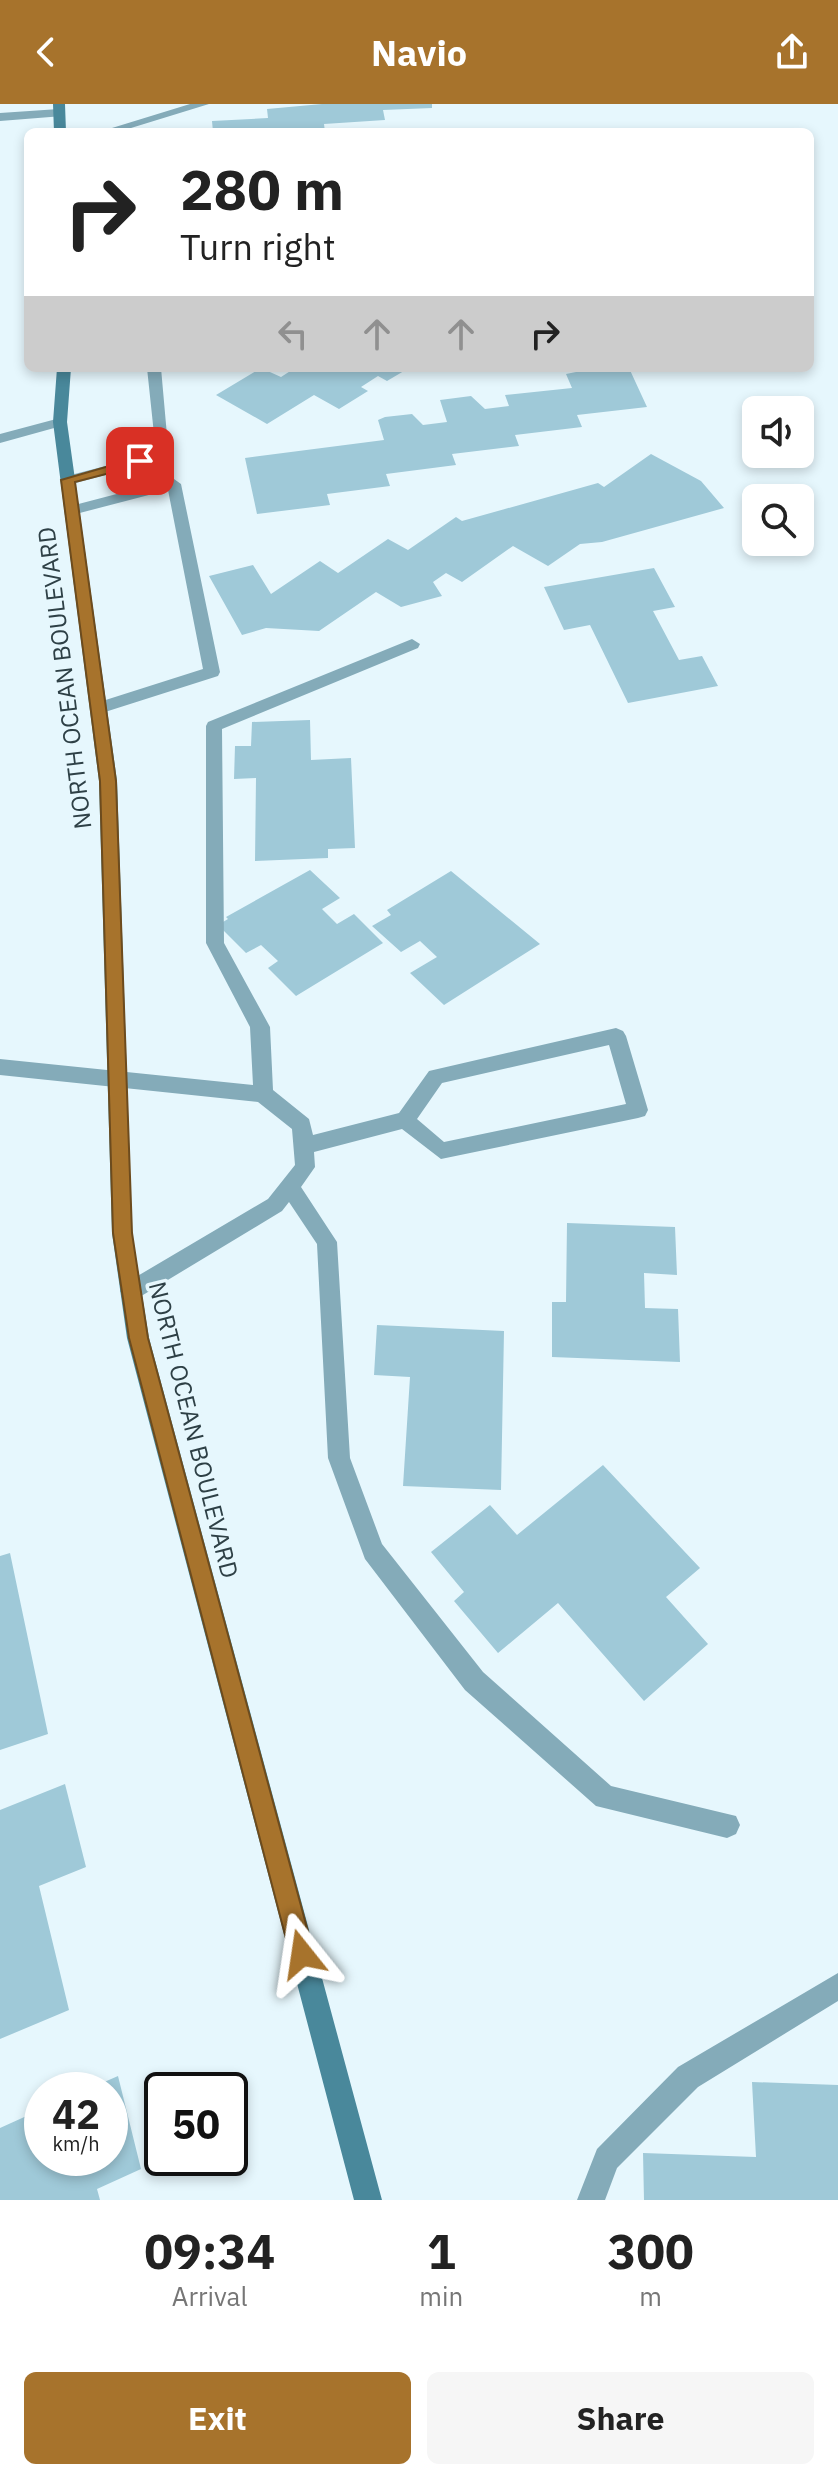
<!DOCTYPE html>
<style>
body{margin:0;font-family:"IBM Plex Sans",sans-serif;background:#f6f6f6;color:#222;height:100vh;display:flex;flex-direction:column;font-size:30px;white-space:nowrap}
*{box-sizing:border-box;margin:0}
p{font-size:26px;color:#767676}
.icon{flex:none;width:44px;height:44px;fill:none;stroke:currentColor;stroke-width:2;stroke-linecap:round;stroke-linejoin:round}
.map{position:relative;height:2096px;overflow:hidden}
.panel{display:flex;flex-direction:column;background:#fff;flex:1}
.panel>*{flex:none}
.banner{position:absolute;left:24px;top:24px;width:790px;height:244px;border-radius:12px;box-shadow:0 4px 12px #0003;background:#fff;color:#222;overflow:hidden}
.controls{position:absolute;left:742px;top:292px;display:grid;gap:16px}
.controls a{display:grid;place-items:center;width:72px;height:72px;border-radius:12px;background:#fff;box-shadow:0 4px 12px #0003;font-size:40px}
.speed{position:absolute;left:24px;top:1968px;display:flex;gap:16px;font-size:40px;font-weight:700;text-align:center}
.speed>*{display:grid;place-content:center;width:104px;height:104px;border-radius:50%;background:#fff;box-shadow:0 4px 12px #0003;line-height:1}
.speed small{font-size:20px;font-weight:400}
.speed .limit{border:4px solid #111;border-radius:12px;background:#fff;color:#111}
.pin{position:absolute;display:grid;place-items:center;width:68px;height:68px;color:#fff;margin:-34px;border-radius:16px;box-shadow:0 4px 12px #0006}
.me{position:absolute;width:88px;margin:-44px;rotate:345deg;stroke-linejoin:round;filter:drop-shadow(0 0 6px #0008)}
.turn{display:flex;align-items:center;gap:28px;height:168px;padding:0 24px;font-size:36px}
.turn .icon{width:104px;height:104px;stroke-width:2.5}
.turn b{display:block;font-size:56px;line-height:68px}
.lanes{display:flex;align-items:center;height:76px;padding:0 24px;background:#0003;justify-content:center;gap:40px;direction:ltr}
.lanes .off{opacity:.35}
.eta{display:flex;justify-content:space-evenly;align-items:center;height:136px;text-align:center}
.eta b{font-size:48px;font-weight:700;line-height:56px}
.primary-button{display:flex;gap:16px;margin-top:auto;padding:16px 24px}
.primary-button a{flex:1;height:92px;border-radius:12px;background:#a7732c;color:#fff;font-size:32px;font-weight:700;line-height:92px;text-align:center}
.primary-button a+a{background:#f6f6f6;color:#222}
header{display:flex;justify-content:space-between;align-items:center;height:104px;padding:0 24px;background:#a7732c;color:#fff;font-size:36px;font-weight:700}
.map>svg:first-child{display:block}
.building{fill:#9fc9d8}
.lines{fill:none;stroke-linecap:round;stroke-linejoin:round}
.lane{fill:#84abb9;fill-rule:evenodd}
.street{fill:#84abb9;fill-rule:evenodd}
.secondary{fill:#49889b;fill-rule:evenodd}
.route{fill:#a7732c;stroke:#6d4b1d;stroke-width:2}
.labels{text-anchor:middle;stroke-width:7;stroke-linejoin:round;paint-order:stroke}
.street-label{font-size:24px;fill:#2e4046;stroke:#e6f7fd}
</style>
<header><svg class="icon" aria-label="back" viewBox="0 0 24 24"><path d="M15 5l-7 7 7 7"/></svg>Navio<svg class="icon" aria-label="share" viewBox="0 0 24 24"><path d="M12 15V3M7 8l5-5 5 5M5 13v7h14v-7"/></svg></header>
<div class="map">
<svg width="838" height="2096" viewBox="0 0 838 2096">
<rect width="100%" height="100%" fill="#e6f7fd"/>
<path class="building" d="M322,0h110v4l-49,2 2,10 -61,4 1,8h-112l-1,-11 56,-3 -1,-9z
M261,264l20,9 14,-9h114l-22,13 -9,-5 -17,11 7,4 -29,18 -25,-14 -47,29 -51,-29z
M596,264h33l18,39 -70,8 5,12 -67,8 4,11 -67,8 4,11 -70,9 4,12 -63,8 3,11 -73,9 -12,-56 139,-18 -6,-20 7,-3 27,-3 11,11 24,-3 -7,-22 31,-4 14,13 24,-3 -4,-11 67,-7 -6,-14z
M651,350l50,27 23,27 -122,34 -22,2 -32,22 -35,-20 -51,36 -16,-9 -13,9 9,14 -41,11 -25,-15 -57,39 -53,-3 -24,7 -33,-59 44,-11 18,29 49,-33 18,12 50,-34 20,11 48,-33 6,4 136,-38 6,4z
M654,464l21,39 -22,4 26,49 23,-4 16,30 -90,17 -38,-78 -26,5 -20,-43z
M310,616l1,40 40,-2 4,90 -27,1v9l-73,3 1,-83 -22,1 1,-33h16l1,-24z
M310,766l30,28 -18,11 15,15 17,-10 29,29 -87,53 -28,-28 10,-7 -17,-16 -15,8 -28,-28 10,-6 -2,-2z
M451,767l89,73 -96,61 -34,-32 27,-16 -17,-16 -19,11 -29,-26 19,-11 -4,-5z
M567,1119l108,4 2,48 -33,-2 1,35 33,1 2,53 -128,-5v-55h14z
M377,1221l127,6 -3,159 -98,-4 7,-109 -36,-2z
M603,1361l97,103 -34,29 42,47 -64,57 -86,-98 -60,50 -44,-52 10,-9 -33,-40 59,-47 27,30z
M10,1449l38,181 -48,16v-194z
M65,1680l21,83 -47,19 30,124 -69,29v-229z
M118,1972l23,93 -44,20 3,11h-100v-72l42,-19v49h68v-68h-24z
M752,1978l86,3v115h-194l-1,-47 113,4z"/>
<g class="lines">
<path class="lane" d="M190,0h19l-91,28h-19z
M59,5l4,1v6l-63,5v-8z
M147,264h14l8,90 -101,27 -5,-2v-6l93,-24z
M174,375l7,5 39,188 -2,4 -113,36h-12l-2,-4 2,-4 110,-35 -35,-179 -96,25 -7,-5 2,-3z
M412,535l8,5 -2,4 -196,81 2,214 46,84 3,63 36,29 4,16 86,-22 30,-42 187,-43 7,3 3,5 22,74 -3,6 -7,2 -197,41 -39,-30 -88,23 1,15 -14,20 36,55 13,216 32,86 101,128 128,114 125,30 4,9 -4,9 -9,4 -131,-32 -131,-116 -100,-131 -37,-101 -11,-214 -28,-42 -7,9 -144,87 -7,2 -7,-2 -4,-7 4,-7 144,-85 27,-34 -3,-36 -34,-27 -258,-27v-16l253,26 -3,-58 -44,-84v-217l2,-4zM609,941l17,59 -182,38 -27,-23 25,-36z"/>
<path class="street" d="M60,314l5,1v6l-65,18v-9z
M838,1869v28l-140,86 -81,81 -12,32h-28l20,-51 81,-82z"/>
<path class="secondary" d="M53,0h12l1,28h-12z
M57,264h14l-4,54 50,359 15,452 17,105 233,862h-28l-227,-862 -15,-105 -13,-452 -46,-359z"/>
</g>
<path class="route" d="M140,353l7,4 -2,3 -70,18 41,299 16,452 16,105 166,616 -3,8 -9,4 -8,-4 -4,-8 -161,-616 -16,-105 -13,-452 -39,-301z"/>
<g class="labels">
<g class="street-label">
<text transform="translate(65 574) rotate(-97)" y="8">NORTH OCEAN BOULEVARD</text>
<text transform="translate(193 1326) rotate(76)" y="8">NORTH OCEAN BOULEVARD</text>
</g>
</g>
</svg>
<div class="controls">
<a><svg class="icon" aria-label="sound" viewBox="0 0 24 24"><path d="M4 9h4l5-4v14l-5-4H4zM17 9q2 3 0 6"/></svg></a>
<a><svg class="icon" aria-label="search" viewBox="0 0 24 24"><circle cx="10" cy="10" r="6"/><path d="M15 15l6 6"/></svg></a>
</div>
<div class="speed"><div>42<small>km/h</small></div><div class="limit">50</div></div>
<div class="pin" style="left:140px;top:357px;background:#d93025"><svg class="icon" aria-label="arrive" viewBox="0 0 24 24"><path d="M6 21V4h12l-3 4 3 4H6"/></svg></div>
<svg class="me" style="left:302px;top:1850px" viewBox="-20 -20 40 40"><path d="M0-17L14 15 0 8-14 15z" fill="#a7732c" stroke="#fff" stroke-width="4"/></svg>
<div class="banner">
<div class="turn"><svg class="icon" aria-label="right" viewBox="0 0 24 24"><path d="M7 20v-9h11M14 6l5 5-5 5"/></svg><div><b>280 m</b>Turn right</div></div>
<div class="lanes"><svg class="icon off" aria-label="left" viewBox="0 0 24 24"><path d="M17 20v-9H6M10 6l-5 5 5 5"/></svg><svg class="icon off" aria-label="ahead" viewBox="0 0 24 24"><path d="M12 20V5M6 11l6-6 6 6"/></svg><svg class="icon off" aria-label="ahead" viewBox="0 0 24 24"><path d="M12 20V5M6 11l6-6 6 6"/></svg><svg class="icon" aria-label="right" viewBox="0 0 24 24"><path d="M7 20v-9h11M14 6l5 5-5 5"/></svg></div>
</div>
</div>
<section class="panel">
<div class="eta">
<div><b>09:34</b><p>Arrival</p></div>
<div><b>1</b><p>min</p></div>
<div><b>300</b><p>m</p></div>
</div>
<div class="primary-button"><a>Exit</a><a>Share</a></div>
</section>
